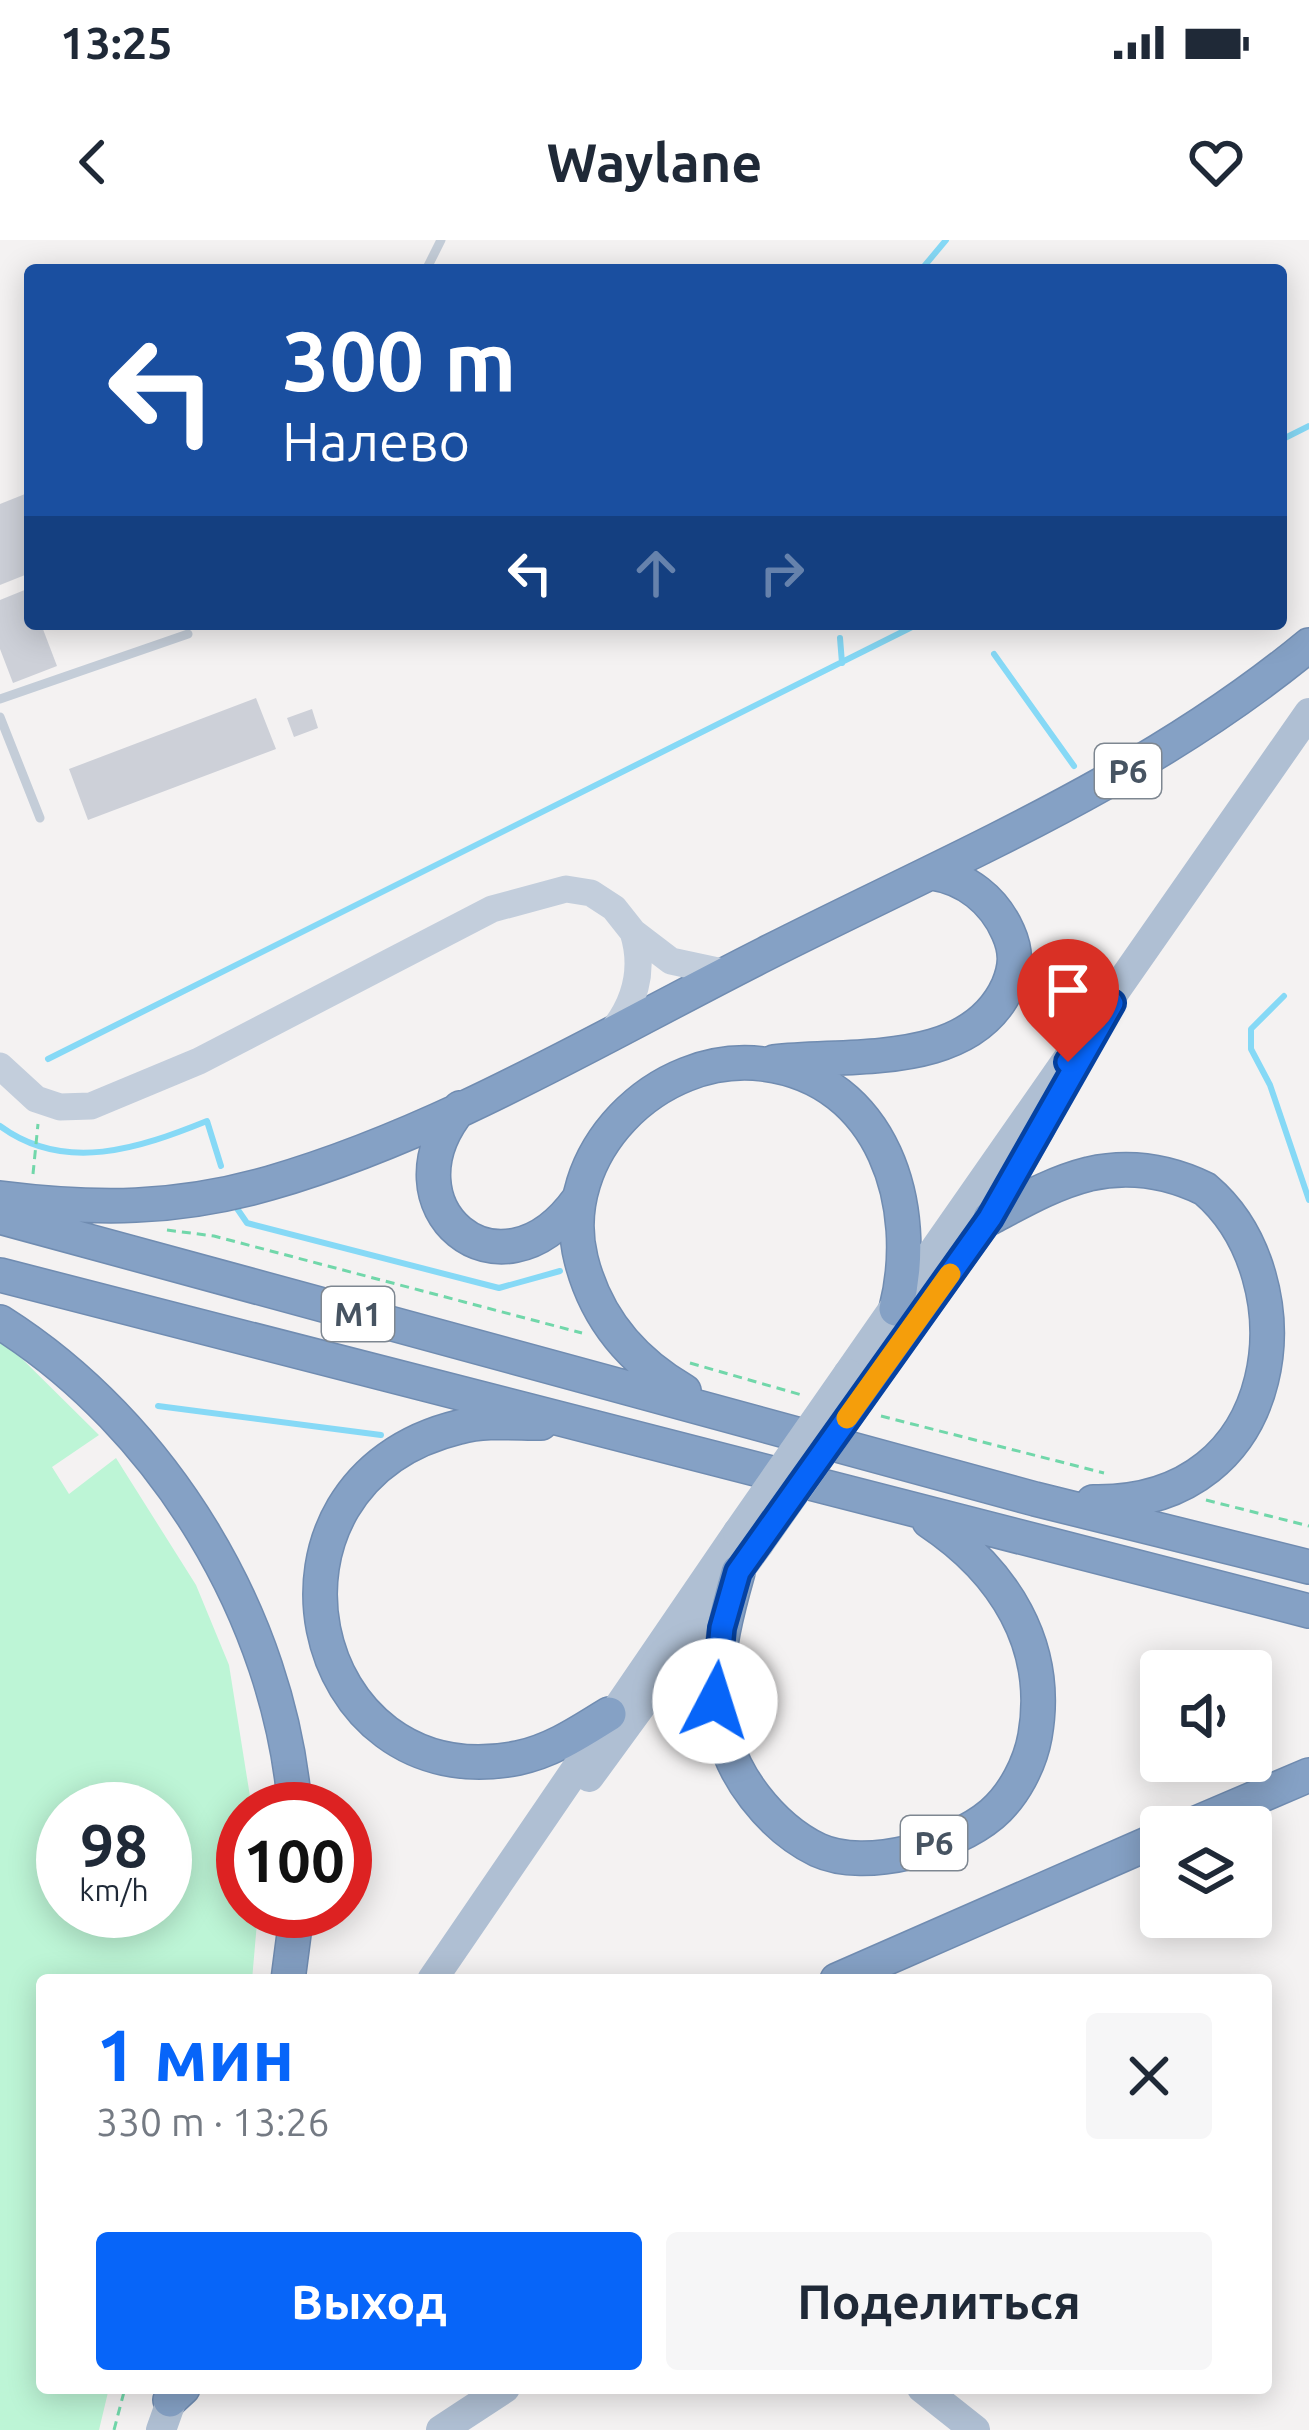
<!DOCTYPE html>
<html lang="ru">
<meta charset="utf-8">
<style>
body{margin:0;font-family:Ubuntu,sans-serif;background:#f6f6f7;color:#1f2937;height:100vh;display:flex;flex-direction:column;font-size:45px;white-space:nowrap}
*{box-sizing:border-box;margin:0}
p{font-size:39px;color:#747a83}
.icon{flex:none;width:66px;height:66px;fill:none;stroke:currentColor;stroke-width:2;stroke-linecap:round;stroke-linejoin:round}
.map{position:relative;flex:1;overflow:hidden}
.drawer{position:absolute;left:36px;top:1734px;width:1236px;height:420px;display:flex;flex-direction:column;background:#fff;border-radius:12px;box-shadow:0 6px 30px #0003}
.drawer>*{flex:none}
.top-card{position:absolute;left:24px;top:24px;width:1263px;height:366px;border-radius:12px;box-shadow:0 6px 30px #0003;background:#1a4fa0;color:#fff;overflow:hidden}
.controls{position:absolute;left:1140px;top:1410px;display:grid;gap:24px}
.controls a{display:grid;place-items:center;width:132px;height:132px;border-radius:12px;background:#fff;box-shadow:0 6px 30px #0003;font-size:60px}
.speed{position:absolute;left:36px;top:1542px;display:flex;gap:24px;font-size:60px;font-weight:700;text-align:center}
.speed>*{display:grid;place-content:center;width:156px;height:156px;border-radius:50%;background:#fff;box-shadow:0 6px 30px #0003;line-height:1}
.speed small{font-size:30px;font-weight:400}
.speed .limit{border:18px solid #d22;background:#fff;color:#111}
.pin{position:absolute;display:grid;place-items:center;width:102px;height:102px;color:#fff;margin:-123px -51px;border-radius:50% 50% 50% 0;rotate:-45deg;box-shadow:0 0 12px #0007}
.pin .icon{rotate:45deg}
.me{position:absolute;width:132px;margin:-66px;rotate:5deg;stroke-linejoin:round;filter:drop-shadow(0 0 9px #0008)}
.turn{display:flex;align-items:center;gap:42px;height:252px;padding:0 60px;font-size:54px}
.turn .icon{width:156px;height:156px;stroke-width:2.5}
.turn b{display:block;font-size:84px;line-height:102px}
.lanes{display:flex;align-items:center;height:114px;padding:0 60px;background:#0003;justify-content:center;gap:60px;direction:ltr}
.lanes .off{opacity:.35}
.round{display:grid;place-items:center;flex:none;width:126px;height:126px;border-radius:12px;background:#f6f6f7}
.head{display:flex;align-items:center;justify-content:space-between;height:204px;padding:0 60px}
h1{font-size:72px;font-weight:700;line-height:90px;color:#0765f9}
.button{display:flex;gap:24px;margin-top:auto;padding:24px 60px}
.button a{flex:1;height:138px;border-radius:12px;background:#0765f9;color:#fff;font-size:48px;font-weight:700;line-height:138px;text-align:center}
.button a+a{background:#f6f6f7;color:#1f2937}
.status{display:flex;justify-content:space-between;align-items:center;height:84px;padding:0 60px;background:#fff;direction:ltr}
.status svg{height:33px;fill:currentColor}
header{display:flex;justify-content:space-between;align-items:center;height:156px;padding:0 60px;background:#fff;font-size:54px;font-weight:700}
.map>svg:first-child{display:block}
.green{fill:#bdf5d6;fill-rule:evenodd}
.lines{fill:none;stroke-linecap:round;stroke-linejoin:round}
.stream{stroke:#86d9f6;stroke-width:6}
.building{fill:#cdd0d8}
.highway-casing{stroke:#708cb1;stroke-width:36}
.path{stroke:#71d7aa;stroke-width:3;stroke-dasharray:9 6;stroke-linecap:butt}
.lane{stroke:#c4cdd8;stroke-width:9}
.secondary{stroke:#c3cedc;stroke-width:27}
.primary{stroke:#afbfd3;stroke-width:30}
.highway{stroke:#85a1c5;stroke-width:33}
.primary-bridge{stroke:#afbfd3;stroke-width:30}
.route-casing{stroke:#0542a2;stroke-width:30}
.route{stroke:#0765f9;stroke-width:21}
.slow{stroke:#f59e0b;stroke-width:21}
.labels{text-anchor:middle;stroke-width:10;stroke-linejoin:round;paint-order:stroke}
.shield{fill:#fff;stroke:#7e8791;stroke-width:3}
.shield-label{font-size:33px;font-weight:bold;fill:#475462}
</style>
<div class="status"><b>13:25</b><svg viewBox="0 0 49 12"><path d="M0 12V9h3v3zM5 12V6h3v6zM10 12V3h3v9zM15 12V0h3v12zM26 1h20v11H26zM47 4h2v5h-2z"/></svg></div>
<header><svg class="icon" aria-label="back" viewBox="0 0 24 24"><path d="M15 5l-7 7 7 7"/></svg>Waylane<svg class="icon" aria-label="heart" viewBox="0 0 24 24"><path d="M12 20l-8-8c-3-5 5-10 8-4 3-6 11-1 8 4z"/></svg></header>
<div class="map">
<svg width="1309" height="2190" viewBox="0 0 1309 2190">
<rect width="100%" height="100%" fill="#f4f2f2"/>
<path class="green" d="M0,1097l99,98 -47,32 17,27 47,-36 80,127 33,80 23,144h-9v102h15l-6,69h-210v408h67l-10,42h-99zM63,1569h102v102h-102z"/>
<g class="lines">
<path class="stream" d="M921,30l25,-30
M1281,200l28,-14
M840,398l2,25
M994,414l80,112
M1284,756l-33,33v20l19,36 39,115
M48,819l870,-435
M0,886c65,48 140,22 207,-5l14,45
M236,967l11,16 252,65 61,-17
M158,1166l223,29"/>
</g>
<path class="building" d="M30,252v81l-30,12v-81z
M27,349l3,35h11l16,42 -44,17 -13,-34v-49z
M256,458l20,51 -188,71 -19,-51z
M312,469l6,19 -24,9 -7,-19z"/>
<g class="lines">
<defs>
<path id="highway" d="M774,822c78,-9 196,8 234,-76 8,-19 9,-34 0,-54 -14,-32 -42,-54 -76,-59
M460,868c-80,98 39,201 118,92
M0,958c96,12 176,12 270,-15 173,-50 334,-148 495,-229 187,-95 381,-174 544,-309
M0,977l1035,282 274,68
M990,978c32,-17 63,-35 99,-44 40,-9 79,-3 116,15 104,88 84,317 -112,313
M0,1035l1309,336
M0,1082c163,103 280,295 295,487
M684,1151c-52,-30 -88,-72 -103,-132 -26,-104 76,-208 182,-195 121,15 159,143 133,245
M541,1183c-27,0 -56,-3 -82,4 -225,55 -156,374 59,331 34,-7 62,-26 91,-44
M738,1332c-23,81 -38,154 17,225 17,22 38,41 63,53 48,22 135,-3 174,-36 22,-19 38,-50 43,-78 16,-91 -31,-165 -106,-215
M1187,1587l122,-52
M288,1740l9,-69
M837,1740l324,-142
M170,2160l13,-12"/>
</defs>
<use href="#highway" class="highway-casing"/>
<path class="path" d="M33,934l5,-50
M167,990l47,6 368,97
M690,1123l112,32
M881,1176l223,57
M1206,1260l103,26
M114,2190l11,-42"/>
<path class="lane" d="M426,30l15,-30
M0,459l188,-65
M0,477l40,101"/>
<path class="secondary" d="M610,794c25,-30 35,-64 23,-102
M0,826l36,33 24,8 31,-1 108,-45 293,-152 74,-20 25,4 23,15 19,24 38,29 56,12"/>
<path class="primary" d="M848,1134l461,-661
M874,1140l116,-162 51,-90
M589,1537l170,-233
M432,1740l306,-448
M922,2148l53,42
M161,2190l15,-42
M441,2190l64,-42"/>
<use href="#highway" class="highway"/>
<path class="primary-bridge" d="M738,1292l110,-158
M759,1304l115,-164"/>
</g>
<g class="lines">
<defs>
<path id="route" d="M715,1461l7,-73 16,-56 252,-354 122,-215 -44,59"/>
</defs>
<use href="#route" class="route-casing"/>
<use href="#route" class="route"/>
<path class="slow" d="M847,1178l103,-144"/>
</g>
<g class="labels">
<g class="shield">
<rect x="1095" y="504" width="66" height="54" rx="9"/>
<rect x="322" y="1047" width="72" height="54" rx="9"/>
<rect x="901" y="1576" width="66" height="54" rx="9"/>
</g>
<g class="shield-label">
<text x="1128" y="543">Р6</text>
<text x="358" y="1086">М1</text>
<text x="934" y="1615">Р6</text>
</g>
</g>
</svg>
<div class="controls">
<a><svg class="icon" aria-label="sound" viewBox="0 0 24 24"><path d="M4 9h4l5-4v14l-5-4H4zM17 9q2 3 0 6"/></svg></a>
<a><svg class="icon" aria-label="layers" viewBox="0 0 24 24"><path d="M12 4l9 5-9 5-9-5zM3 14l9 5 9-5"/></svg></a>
</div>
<div class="speed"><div>98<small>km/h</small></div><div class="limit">100</div></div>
<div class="pin" style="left:1068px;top:822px;background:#d93025"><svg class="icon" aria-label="arrive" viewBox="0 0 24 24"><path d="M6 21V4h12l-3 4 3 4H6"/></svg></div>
<svg class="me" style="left:715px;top:1461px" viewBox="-20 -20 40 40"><circle r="19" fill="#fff"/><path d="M0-13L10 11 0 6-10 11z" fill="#0765f9"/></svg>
<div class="top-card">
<div class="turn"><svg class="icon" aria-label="left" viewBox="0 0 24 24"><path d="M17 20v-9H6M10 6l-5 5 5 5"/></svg><div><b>300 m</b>Налево</div></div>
<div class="lanes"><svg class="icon" aria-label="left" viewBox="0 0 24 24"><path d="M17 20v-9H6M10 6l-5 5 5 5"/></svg><svg class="icon off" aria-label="ahead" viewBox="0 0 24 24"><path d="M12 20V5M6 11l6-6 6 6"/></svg><svg class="icon off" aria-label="right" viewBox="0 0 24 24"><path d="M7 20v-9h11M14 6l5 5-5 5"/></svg></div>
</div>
<section class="drawer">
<div class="head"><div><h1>1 мин</h1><p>330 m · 13:26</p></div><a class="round"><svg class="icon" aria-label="close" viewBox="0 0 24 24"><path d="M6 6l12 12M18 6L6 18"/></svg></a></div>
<div class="button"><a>Выход</a><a>Поделиться</a></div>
</section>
</div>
